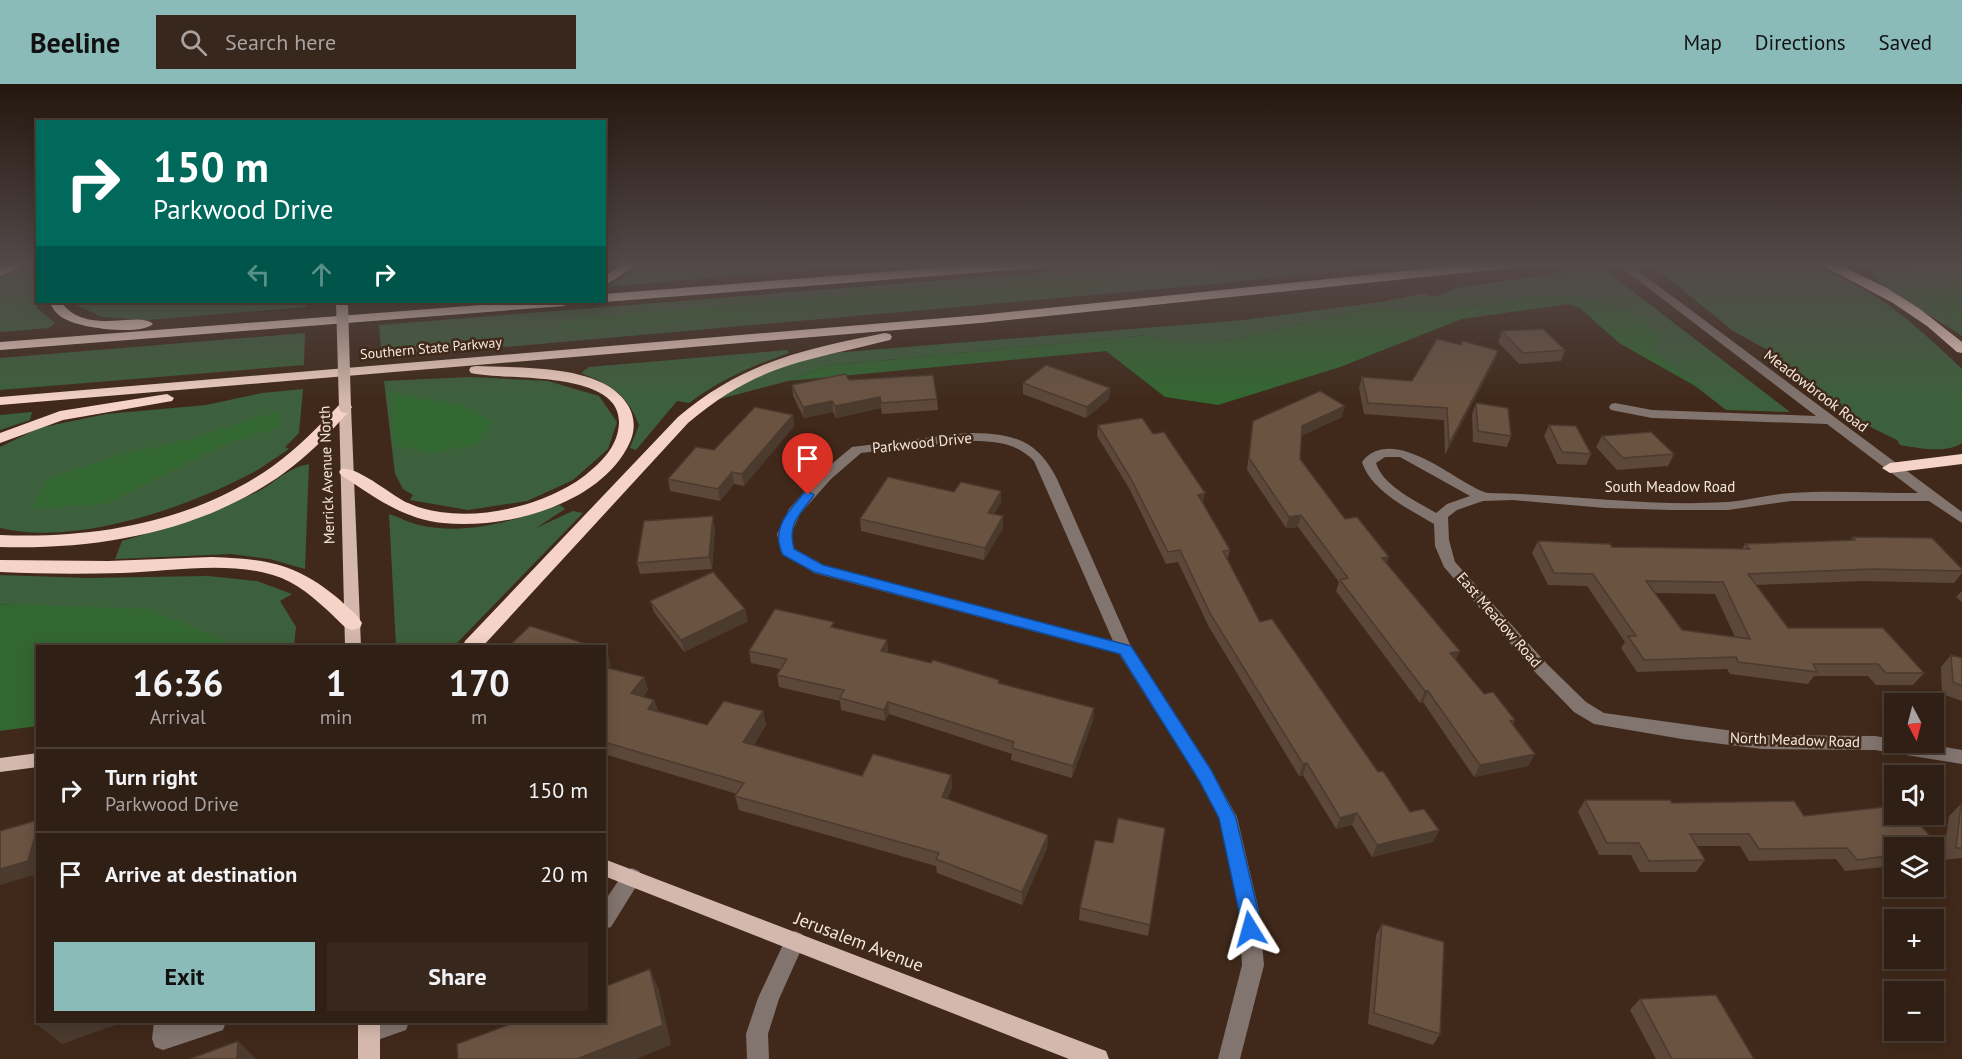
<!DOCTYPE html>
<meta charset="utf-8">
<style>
body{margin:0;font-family:"PT Sans",sans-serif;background:#38271d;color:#f1f3f6;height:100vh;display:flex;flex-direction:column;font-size:22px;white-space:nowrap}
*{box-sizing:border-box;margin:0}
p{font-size:20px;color:#a8a2a0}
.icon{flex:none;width:33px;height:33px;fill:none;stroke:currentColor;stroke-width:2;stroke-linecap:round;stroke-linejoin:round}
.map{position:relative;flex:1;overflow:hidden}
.details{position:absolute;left:36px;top:561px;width:570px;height:378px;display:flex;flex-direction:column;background:#301f14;border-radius:0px;box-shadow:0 3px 15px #0003,0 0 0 2px #4b3d34}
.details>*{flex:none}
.top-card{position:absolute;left:36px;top:36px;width:570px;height:183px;border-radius:0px;box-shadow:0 3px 15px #0003,0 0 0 2px #4b3d34;background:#00695c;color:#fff;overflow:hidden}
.needle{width:39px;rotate:173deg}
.tools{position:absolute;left:1884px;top:609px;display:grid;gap:12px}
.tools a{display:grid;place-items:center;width:60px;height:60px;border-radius:0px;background:#301f14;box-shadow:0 3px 15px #0003,0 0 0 2px #4b3d34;font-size:30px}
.pin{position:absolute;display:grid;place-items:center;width:51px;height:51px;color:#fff;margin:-62px -26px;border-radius:50% 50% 50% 0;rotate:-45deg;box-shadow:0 0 6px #0007}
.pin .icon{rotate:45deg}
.me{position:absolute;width:66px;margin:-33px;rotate:352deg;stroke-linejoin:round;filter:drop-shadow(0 0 4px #0008)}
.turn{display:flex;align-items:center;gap:21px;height:126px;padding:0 18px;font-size:27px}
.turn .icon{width:78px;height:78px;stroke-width:2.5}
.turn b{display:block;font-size:42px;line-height:51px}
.lanes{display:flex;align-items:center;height:57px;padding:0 18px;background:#0003;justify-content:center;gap:30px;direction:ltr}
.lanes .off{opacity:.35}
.eta{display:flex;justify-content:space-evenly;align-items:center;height:102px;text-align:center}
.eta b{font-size:36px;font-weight:800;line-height:42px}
.button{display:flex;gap:12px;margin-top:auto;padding:12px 18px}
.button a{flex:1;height:69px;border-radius:0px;background:#8bbbb9;color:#111;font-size:24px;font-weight:800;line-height:69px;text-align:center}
.button a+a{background:#38271d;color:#f1f3f6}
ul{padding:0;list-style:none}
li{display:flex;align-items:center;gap:18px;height:84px;padding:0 18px;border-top:2px solid #4b3d34}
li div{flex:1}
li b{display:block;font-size:22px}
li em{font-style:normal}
header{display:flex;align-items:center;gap:36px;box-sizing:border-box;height:84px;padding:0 30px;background:#8bbbb9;color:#111}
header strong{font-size:28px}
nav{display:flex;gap:33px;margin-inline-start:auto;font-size:21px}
.search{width:420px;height:54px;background:#38271d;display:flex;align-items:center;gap:15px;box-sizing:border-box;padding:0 21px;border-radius:0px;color:#a8a2a0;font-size:22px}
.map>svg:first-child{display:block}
.green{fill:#3d603c}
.forest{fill:#336732}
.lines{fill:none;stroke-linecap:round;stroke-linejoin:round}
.minor{fill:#82746f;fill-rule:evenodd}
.major{fill:#d4b8ad;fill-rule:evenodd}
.highway{fill:#f5d3c6;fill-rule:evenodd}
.major-bridge{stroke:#d4b8ad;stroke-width:12}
.wall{fill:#5c4739;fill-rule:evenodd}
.shaded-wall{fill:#4b3a2e}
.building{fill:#6b5342;stroke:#4b3a2e;stroke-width:1.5;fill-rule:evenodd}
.route{fill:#1a73e8;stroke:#114b97;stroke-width:1.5}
.labels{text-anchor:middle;stroke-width:5;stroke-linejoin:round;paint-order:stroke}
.far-street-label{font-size:14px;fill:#f6e7dd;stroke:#40291a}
.street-label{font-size:15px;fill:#f6e7dd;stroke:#40291a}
.near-street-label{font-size:18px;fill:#f6e7dd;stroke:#40291a}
</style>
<header>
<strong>Beeline</strong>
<div class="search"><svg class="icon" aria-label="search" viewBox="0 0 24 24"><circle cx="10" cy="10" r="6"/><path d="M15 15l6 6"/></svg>Search here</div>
<nav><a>Map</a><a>Directions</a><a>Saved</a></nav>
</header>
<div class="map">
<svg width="1962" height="975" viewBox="0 0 1962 975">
<rect width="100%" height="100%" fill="#40291a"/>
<path class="green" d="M34,180h3l2,38 -3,5 19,16 -6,5 -49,4v-55z
M642,180h229l-266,23 22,-11z
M1147,180h261l-216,22 -810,72 -3,-33z
M1651,180h155c64,19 109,60 156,105v74c-16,11 -44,5 -62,2l-3,-5 -45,-22 -77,-57 9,-2 -51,-28z
M1922,180l-18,25 58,35v12l-83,-53 -10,-18z
M1601,183l189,145 -64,-2 -77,-60 13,-16 -41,-27 -85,-12 -100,17 -60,-5 -160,36h-37l-32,-8 -322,31 -37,15 -72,19 52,-30 52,-16 423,-34 138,-18 45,-9 7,4 29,-10z
M76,218h230v5l-159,13 -45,-3 -24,-11z
M305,249l-1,32 -304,25v-32z
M787,266l2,3c-38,13 -67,26 -100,50l-12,-2 -41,49 -6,-2 9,-23c-12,-31 -28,-40 -58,-52l8,-6z
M469,293l79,4 51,15 18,26 -9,27 -35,31 -46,21 -59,9 -58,-10 3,-5 -10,-6 -8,-15 -11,-93z
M303,305l-4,44 -14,14 4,2c-13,8 -25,18 -39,25 -67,35 -175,72 -250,54v-81l39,-19 67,-14 100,-9 56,-12z
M32,328l-2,8 -30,10v-15z
M309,380l-4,105 -35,-10 -39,-5 -116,5 7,-18c45,-13 88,-27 131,-47 20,-9 33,-26 56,-30z
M560,421l5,4 -29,19 37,-17 10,2 -129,133h-58l-7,-132c10,3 20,9 30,11 49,11 96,-5 141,-20z
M0,491l87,3 121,-2 49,5 35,13 -12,7 16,26 -2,19h-64l2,-2 -220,-40 -12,1z"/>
<path class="forest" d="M1922,180h40v60l-59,-36z
M1184,182l31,4 -9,7 -38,6 -582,48 -33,-2 13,-8 75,-9z
M1560,210l61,13 42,27 -13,16 54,41 -85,-48 -39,-35 -12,-4 -106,15 -122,48 -122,38 -53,-8 -59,-46 -318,30 37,-15 322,-31 32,8h37l160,-36 60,5 100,-17z
M391,308l73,14 29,16 -16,22 -44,9 -38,-8z
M279,327v16l-61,20 -113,57 -73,5 14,-29 69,-24 76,-17z
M12,520l137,5 83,35 -2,2h-192l-1,80 -37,5v-126z"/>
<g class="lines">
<path class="minor" d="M1617,180h12l333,248v11l-33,-22h-138l-63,9h-57l-66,-2 -92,-8 -30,1 -26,9 -9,7 1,23 6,22 93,103 38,37 18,11 158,22 113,1 19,3v3h22l46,8v14l-87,-14 -113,-1 -80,-10 -88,-15 -20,-12 -38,-39 -92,-106 -9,-21 -1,-22c-25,-15 -63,-33 -72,-62 26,-34 79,7 106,22 6,3 13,8 20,9 80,1 160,14 240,9 21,-2 42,-8 63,-9 42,-3 85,0 127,0l-91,-69 -175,-6 -41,-8 -2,-3 2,-3 4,-1 37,7 164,6zM1385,373h15l70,39 -23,8 -11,9c-20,-12 -53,-27 -60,-50z
M965,349c44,0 71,4 92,46l75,170 79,121 26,47 22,94 5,54 -24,94h-22l24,-94 -3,-54 -20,-93 -20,-38 -80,-126 -305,-81 -33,-21 -4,-18 12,-25 32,-36 31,-26zM965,357c26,0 50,0 69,20l79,180 -289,-76 -30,-16 -3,-15 9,-20 31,-35 30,-26z
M632,784l7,3 3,6 -31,50 -7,2v-27l21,-31z
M795,847l7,3 3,7 -26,58 -11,35 1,25h-22l-1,-25 12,-36 30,-64z
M154,938h22v2l7,-2h43l-3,8 -60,20 -8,-3 -3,-8z
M368,938h41l-3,8 -37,13 -8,-3 -3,-8 3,-8z"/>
<path class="major" d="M345,319l6,4 10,239h-16l-6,-239z
M38,669v14l-38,5v-14z
M604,775l494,189 8,3 3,8h-40l-465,-183z
M358,938h22v37h-22z"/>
<path class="highway" d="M11,180h19l-30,12v-8z
M623,180h15l-34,22v-10z
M986,180h58l-6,4 -434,34h-1h1v-8z
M1471,180h45l-6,4 -530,55 -980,82v-8l980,-82z
M1820,180h17l48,23 35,22 42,33v11l-5,-1 -30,-26 -34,-23z
M49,218h12c26,35 77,8 92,22 -13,12 -73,4 -88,-5 -8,-4 -12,-10 -16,-17z
M520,218h50l-6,4 -564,44v-8z
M885,249l5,1 2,3 -2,3c-84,21 -133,24 -202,83l-205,223h-20l2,-5 213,-224c65,-55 126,-68 207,-84z
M476,282c40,2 105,-1 138,24 17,13 25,32 16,52 -28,62 -124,88 -187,81 -40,-4 -69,-26 -102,-48l-2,-3 2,-3c16,-4 51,27 67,34 52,24 139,5 181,-31 16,-13 29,-28 30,-49 2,-54 -117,-42 -148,-50l-2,-3 2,-3z
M167,310l7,4 -2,3 -109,19 -63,23v-10l60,-22z
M345,319l5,1 2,3 -2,3c-20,23 -41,45 -66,63 -82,59 -186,77 -284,74v-12c95,4 194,-13 273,-69 25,-18 46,-40 67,-62z
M1962,370v10l-72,9 -8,-5 8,-5z
M212,473c54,2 85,6 128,43 7,7 17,14 22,23l-2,5 -7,2 -7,-2c-17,-16 -35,-35 -56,-46 -46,-24 -117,-11 -167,-9 -41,1 -82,1 -123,-1v-12l108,1z"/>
<path class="major-bridge" d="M342,218l3,105"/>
</g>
<path class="wall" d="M1502,247l63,19 -4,11 -42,3 -21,-22z
M1461,261l37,6 -4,11 -49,93 -1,-35 -80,-6 -5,-26 3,-11 50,4z
M849,296l88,19 1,11 -56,4 -1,-6 -45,10 -3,-6 -29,6 -11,-22 -1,-11z
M1023,299l87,5 -1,11 -23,19 -63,-24z
M1476,319l35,33 -4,11 -34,-5 -1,-28z
M793,331l1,11 -50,60 -10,-2 -14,17 -50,-10 -2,-12 46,-29z
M1342,333l-41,19 -1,23 45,60 42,45 69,96 28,34 31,26 -3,5 23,29 -7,12 -54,11 -51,-75 -3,1 -84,-112 3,-9 -41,-55 -12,1 -39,-58 4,-38 2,-11z
M1098,341l105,78 27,47 -3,10 33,62 150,190 29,18 -6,12 -61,15 -20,-32 -16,4 -33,-54 -4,1 -90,-149 -31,-65 -12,2 -37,-76 -32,-52z
M1549,341l42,29 -5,11 -29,-1 -13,-28z
M1602,352l72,18 -6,12 -51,4 -21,-23z
M1001,418l-7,12 9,14 -19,32 -123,-29 -1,-12z
M715,444l-3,41 -72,5 -3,-11z
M1853,453l109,32v4l-8,10 -91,-2 -107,4 32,43 136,45 -11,12h-37l-8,-9h-54l-6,8 -78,-10 -3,-5 -90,3 -16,-24 4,-6 -38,-56 -39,-1 -16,-32 6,-12 74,6 130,2 3,-5 106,-4zM1655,509l60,1 20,43 -53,-7z
M1962,507v11l-6,-5z
M650,517l98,20 -64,31 -30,-40z
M835,544l52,12 1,13 111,27v3l95,25 -1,12 -21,58 -61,-18 1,-6 -123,-40 -4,7 -44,-11 -1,-9 -61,-14 -2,-12 3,-6 -29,-6 -2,-12z
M604,566l3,1 4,14 -2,3 35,9 4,13 -5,7 11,3 4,11 49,14 56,-14 3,14 -12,20 108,31 89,-1 1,13 -5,11 101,36 -1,13 -25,57 -85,-32 -1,-7 -197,-56 -4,-14 2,-2 -133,-40z
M1951,571l11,3v43l-20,-7 -1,-27z
M1585,716h85l2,3 122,-2 10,15 90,-10v8h16l33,36 -9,9v-11h-40v18l-49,5 -9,-12 -87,2 -9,-15h-43l8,14 -9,12h-56l-9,-17h-32l-21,-43z
M1961,720l1,1v53l-19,2 6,-44z
M1080,824l70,17 -2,11 -69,-16z
M1382,840l58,110 -7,11 -65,-21 8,-89z
M1640,915l114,60h-98l-26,-49z"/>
<path class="shaded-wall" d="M1498,267l-4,11 -49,93 4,-11z
M1110,304l-1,11 -23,19 1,-11z
M880,313l1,11 -45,10 -1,-12z
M832,317l1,11 -29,6 -1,-11z
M1345,322l-3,11 -43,20 3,-11z
M793,331l1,11 -50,60 -2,-12z
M732,388l2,12 -14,17 -2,-12z
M1001,407v11l-13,22v-11z
M1205,409l-2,12 -5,-10z
M1301,431l-3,12 -12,1 3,-11z
M713,432l2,12 -3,41 -3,-12z
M1003,432v12l-19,32 1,-12z
M1389,473l-4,12 -3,-11z
M745,525l3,12 -64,31 -3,-12z
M887,556l1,12 -6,11 -1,-12z
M607,567l4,14 -7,7v-19z
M1460,567l-6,12 -4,-10z
M644,593l4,13 -13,17 -4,-14z
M1425,607h3l-5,11 -3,1z
M654,616l4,14 -10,-5z
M888,618l1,12 -4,7 -1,-11z
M1094,624l-1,12 -21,58 1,-12z
M763,627l3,14 -19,30 -4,-13z
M1535,670l-7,12 -54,11 6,-12z
M1307,679l-4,12 -4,1 4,-12z
M951,691l1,13 -9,23 -1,-14z
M1357,729l-5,12 -16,4 4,-11z
M38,741v49l-38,11v-16z
M1439,746l-6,12 -61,15 5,-12z
M1048,751l-1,13 -25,57v-13z
M650,885l9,21 12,55 -35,14h-59z
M43,938h81l-62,22 -26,-20z
M238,957l18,18h-19z"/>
<path class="building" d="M1543,245l22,21 -42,3 -21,-22z
M1437,255l24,6 2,-4 35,10 -49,93 -2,-36 -79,-5 -6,-26 50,4z
M1046,281l64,23 -23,19 -64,-24z
M845,290l4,6 84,-5 4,24 -56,4 -1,-6 -45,9 -3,-5 -29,6 -11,-22z
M1320,307l25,15 -43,20 -2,33 45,60 12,-2 32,40 -7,1 78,93 -10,2 34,41 9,-2 22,28 -5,1 25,33 -55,11 -52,-74h-3l-85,-111 8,-2 -47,-63 -12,2 -40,-59 4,-37z
M1476,319l32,5 3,28 -33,-5z
M755,323l38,8 -51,59 -10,-2 -14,17 -50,-10 28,-32 18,3z
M1142,334l11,16 11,-2 41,61 -7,2 32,55 -7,1 37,71 12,-3 106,153 5,-1 27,41 14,-3 15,21 -62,15 -20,-32 -17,5 -33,-55 -4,1 -92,-149 -31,-65 -12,2 -38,-75 -32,-52z
M1549,341l27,1 15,28 -29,-2z
M1651,348l23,22 -51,4 -21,-22z
M888,393l66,15 7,-10 40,9 -13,22 15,3 -18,32 -125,-29z
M713,432l-4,41 -72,6 7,-42z
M1853,453l79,1 30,31v2l-90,-2 -124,5 40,54h95l41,45h-38l-8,-9h-65l4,8 -79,-10 -2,-5 -92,3 -16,-24h8l-43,-62 -39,-1 -16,-32 72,3 2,3 138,2 -5,-5 110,-4zM1646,497l77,1 27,57 -68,-9z
M713,488l32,37 -64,31 -31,-39z
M775,525l59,13 -3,5 56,13 -6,11 50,12 2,-3 66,20 -1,3 96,25 -21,58 -61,-18 2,-6 -126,-40 -4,8 -44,-12 4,-8 -67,-15 10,-16 -38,-8z
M530,542l63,20h-84z
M1951,571l11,3v28l-9,-4z
M604,583l40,10 -13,16 23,7 -6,9 59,16 17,-24 39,10 -20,31 119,34 11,-22 78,21 -9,22 106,38 -26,57 -86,-33 3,-6 -204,-57 9,-13 -140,-41z
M1585,716h85l2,3 122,-2 10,15 90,-10v8h16l33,36 -9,1v-3h-40v7l-37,5 -10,-12 -88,1 -10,-15h-59l15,26 -56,1 -10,-18h-32z
M1961,720l1,1v43h-6z
M1118,734l47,10 -15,97 -70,-17 15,-68 18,3z
M38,736v5l-10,36 -28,8v-38z
M1382,840l62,18 -4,92 -66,-21z
M650,885l13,56 -86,34h-119l-1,-15 59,-22h88v-35z
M1716,911l38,64h-82l-32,-60z
M238,957l-1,18h-47z"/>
<linearGradient id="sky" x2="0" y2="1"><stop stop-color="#23170e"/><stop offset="0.57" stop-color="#534949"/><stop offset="1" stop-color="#534949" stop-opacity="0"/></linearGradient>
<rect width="1962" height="317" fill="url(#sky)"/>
<path class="route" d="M808,407l6,4c-14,20 -27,28 -20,54l29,16 308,81 80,124 25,48 22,93 2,18 -3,6 -7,3 -6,-3 -25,-117 -20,-38 -79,-126 -306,-82 -31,-17c-13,-26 5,-43 21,-62z"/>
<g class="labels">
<g class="far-street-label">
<text transform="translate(431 264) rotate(-5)" y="5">Southern State Parkway</text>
</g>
<g class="street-label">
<text transform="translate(1816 307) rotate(37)" y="5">Meadowbrook Road</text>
<text transform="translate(922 359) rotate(-6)" y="5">Parkwood Drive</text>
<text transform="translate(327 391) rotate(-92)" y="5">Merrick Avenue North</text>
<text x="1670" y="408">South Meadow Road</text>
<text transform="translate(1499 536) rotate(49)" y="5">East Meadow Road</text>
<text transform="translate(1795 656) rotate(2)" y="5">North Meadow Road</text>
</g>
<g class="near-street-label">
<text transform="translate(859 858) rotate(21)" y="6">Jerusalem Avenue</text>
</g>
</g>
</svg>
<div class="tools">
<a><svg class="needle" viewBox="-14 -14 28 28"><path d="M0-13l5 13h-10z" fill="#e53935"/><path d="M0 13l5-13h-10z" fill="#a8a2a0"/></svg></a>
<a><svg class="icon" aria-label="sound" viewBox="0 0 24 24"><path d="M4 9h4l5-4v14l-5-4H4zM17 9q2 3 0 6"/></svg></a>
<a><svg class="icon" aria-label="layers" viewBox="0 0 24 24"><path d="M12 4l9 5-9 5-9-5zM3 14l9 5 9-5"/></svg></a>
<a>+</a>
<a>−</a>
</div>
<div class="pin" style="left:808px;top:411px;background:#d93025"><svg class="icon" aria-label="arrive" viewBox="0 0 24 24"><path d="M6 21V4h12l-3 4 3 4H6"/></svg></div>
<svg class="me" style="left:1250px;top:845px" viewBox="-20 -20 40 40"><path d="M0-17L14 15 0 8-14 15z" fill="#1a73e8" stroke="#fff" stroke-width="4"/></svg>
<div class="top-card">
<div class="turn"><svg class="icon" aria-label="right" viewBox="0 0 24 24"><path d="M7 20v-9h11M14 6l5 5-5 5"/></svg><div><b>150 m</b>Parkwood Drive</div></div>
<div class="lanes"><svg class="icon off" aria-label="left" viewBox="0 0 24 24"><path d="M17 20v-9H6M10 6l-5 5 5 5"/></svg><svg class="icon off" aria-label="ahead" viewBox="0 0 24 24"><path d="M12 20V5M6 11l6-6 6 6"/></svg><svg class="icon" aria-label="right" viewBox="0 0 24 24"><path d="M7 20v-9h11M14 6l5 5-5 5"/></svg></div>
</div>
<section class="details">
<div class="eta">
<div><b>16:36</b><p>Arrival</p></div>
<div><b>1</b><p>min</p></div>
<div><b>170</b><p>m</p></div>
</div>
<ul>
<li><svg class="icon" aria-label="right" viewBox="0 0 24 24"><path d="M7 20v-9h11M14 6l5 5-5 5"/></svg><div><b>Turn right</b><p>Parkwood Drive</p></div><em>150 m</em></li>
<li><svg class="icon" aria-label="arrive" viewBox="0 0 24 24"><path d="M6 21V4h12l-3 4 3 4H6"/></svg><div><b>Arrive at destination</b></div><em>20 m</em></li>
</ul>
<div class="button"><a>Exit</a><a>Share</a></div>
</section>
</div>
